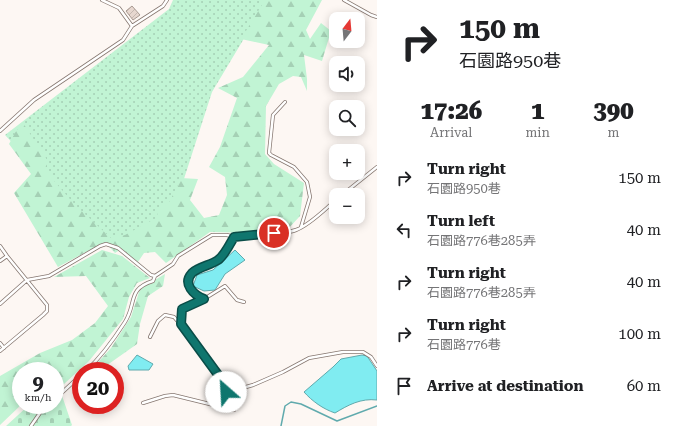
<!DOCTYPE html>
<meta charset="utf-8">
<style>
body{margin:0;font-family:"Roboto Serif","Noto Sans TC",serif;background:#f2f2f2;color:#202124;height:100vh;display:flex;flex-direction:column;font-size:15px;white-space:nowrap}
*{box-sizing:border-box;margin:0}
p{font-size:13px;color:#757577}
.icon{flex:none;width:22px;height:22px;fill:none;stroke:currentColor;stroke-width:2;stroke-linecap:round;stroke-linejoin:round}
.map{position:relative;flex:1;overflow:hidden}
.drawer{display:flex;flex-direction:column;background:#fff;width:300px}
.drawer>*{flex:none}
.banner{background:#fff;color:#202124;overflow:hidden}
.needle{width:26px;rotate:16deg}
.fabs{position:absolute;left:329px;top:12px;display:grid;gap:8px}
.fabs a{display:grid;place-items:center;width:36px;height:36px;border-radius:8px;background:#fff;box-shadow:0 2px 10px #0003;font-size:20px}
.speed{position:absolute;left:12px;top:362px;display:flex;gap:8px;font-size:20px;font-weight:700;text-align:center}
.speed>*{display:grid;place-content:center;width:52px;height:52px;border-radius:50%;background:#fff;box-shadow:0 2px 10px #0003;line-height:1}
.speed small{font-size:10px;font-weight:400}
.speed .limit{border:6px solid #d22;background:#fff;color:#111}
.pin{position:absolute;display:grid;place-items:center;width:34px;height:34px;color:#fff;margin:-17px;border:2px solid #fff;border-radius:50%;box-shadow:0 1px 4px #0007}
.me{position:absolute;width:44px;margin:-22px;rotate:334deg;stroke-linejoin:round;filter:drop-shadow(0 0 3px #0008)}
.turn{display:flex;align-items:center;gap:14px;height:84px;padding:0 16px;font-size:18px}
.turn .icon{width:52px;height:52px;stroke-width:2.5}
.turn b{display:block;font-size:28px;line-height:34px}
.eta{display:flex;justify-content:space-evenly;align-items:center;height:68px;text-align:center}
.eta b{font-size:24px;font-weight:800;line-height:28px}
ul{padding:0;list-style:none}
li{display:flex;align-items:center;gap:12px;height:52px;padding:0 16px}
li div{flex:1}
li b{display:block;font-size:15px}
li em{font-style:normal}
main{display:flex;flex:1;min-height:0}
.map>svg:first-child{display:block}
.grass{fill:url(#grass-dots)}
.forest{fill:url(#forest-firs)}
.cemetery{fill:url(#cemetery-stones)}
.water{fill:#80ecf1;stroke:#60aaad}
.lines{fill:none;stroke-linecap:round;stroke-linejoin:round}
.stream{stroke:#60aaad;stroke-width:1.5}
.building{fill:url(#building-hatch);stroke:#a99a92}
.service-casing{stroke:#867770;stroke-width:4}
.service{stroke:#fff;stroke-width:2.5}
.route-casing{stroke:#0a4d48;stroke-width:10}
.route{stroke:#0f766e;stroke-width:7}
</style>
<main>
<div class="map">
<svg width="377" height="426" viewBox="0 0 377 426">
<defs>
<pattern id="grass-dots" width="8" height="8" patternUnits="userSpaceOnUse"><rect width="8" height="8" fill="#c1f4d4"/><path d="M2 2h.1M6 6h.1" fill="none" stroke="#a5d0b5" stroke-width="1.8" stroke-linecap="round"/></pattern>
<pattern id="forest-firs" width="22" height="20" patternUnits="userSpaceOnUse"><rect width="22" height="20" fill="#c1f4d4"/><path d="M5 1l3.5 6h-7zM16 11l3.5 6h-7z" fill="#a5d0b5"/></pattern>
<pattern id="cemetery-stones" width="16" height="16" patternUnits="userSpaceOnUse"><rect width="16" height="16" fill="#c1f4d4"/><path d="M2 7V4a2 2 0 0 1 4 0v3zM10 15v-3a2 2 0 0 1 4 0v3z" fill="#a5d0b5"/></pattern>
<pattern id="building-hatch" width="6" height="6" patternUnits="userSpaceOnUse"><rect width="6" height="6" fill="#e7d7cf"/><path d="M-1 1l2-2M0 6l6-6M5 7l2-2" fill="none" stroke="#c5b8b1"/></pattern>
</defs>
<rect width="100%" height="100%" fill="#fdf7f3"/>
<path class="grass" d="M173,0h94l-55,92 -40,124 -57,37 -110,-118 164,-126z"/>
<path class="forest" d="M265,0h57l-16,30 4,9 11,-16 10,8 -9,30 -18,-6 3,24v12l-6,-14 -8,-1 -14,8 -13,22 -1,48 9,10 30,19 -4,33 -12,13 -33,4 -45,-1 -44,31 -11,-11 -11,1 -6,9 -24,-18h-13l-43,23 -44,-74 17,-19 -22,-30 7,-13 7,-8 23,35 1,12 8,12 20,23 36,33 14,-3 33,-18 -1,-5 13,-11 11,-23 17,1 -8,21 14,18 15,-3 8,-20 -2,-18 -16,-10 11,-20 17,-49 -19,-10 25,-11 26,-32 -28,-6z
M102,250l20,6 28,22 -13,5 -8,14 -6,22 -34,42 -25,23 -9,3v-16h-34v34l-21,20v-49l40,-23 32,-13 23,-17 13,-17 -22,-30 -32,1z
M165,274l-2,12 -15,10 -8,28 -3,20 -34,24 -2,3h-11l21,-23 20,-31 8,-25 4,-5z"/>
<path class="cemetery" d="M57,381l15,44 -1,1h-65l23,-21h26v-22z"/>
<path class="water" d="M235,250l10,10 -20,14 -10,16 -11,1 -11,-5 4,-11 16,-5z
M137,355l16,9 -4,6h-20l-1,-4z
M362,355l5,1 10,15v29c-16,-2 -29,5 -42,13 -12,-4 -23,-12 -31,-21l29,-25 8,-8z"/>
<g class="lines">
<path class="stream" d="M281,426l4,-20 6,-4 10,2 36,17 40,-15"/>
</g>
<path class="building" d="M132,6l8,9 -7,5 -7,-9z"/>
<g class="lines">
<defs>
<path id="service" d="M102,0l17,8 13,18
M344,0l27,15 6,2
M285,102l-12,13 -4,38 2,2 23,12 13,15 3,15 -9,30
M0,131l34,-31 89,-60 9,-14 31,-20 4,-6
M342,195l35,-28
M234,237c-4,7 -10,19 -16,23 -7,5 -21,7 -26,13 -10,11 2,22 12,26l21,-13 12,14 7,2
M0,246l7,10 40,49v6l-4,4 -43,36
M0,261l7,-5
M204,299l-22,10 -1,15 46,63 12,2 14,-4 30,-13 26,-14 34,-6h20l8,5 6,9
M0,304l27,-24 22,-4 51,-30 6,-2 12,4 33,27 4,1 18,-12 5,-8 34,-21h15l7,2c16,-1 48,-2 62,-7 14,-5 29,-21 40,-30
M150,337l8,-16 7,-6 9,2 6,7
M0,343l4,5
M86,371c15,-14 28,-32 39,-49 12,-19 2,-33 28,-41l2,-5
M55,399l26,-24
M143,403l22,-7 8,-1 61,15 -8,-18 1,-5
M31,426l11,-16 6,-5"/>
</defs>
<use href="#service" class="service-casing"/>
<use href="#service" class="service"/>
</g>
<g class="lines">
<defs>
<path id="route" d="M226,392l1,-5 -46,-63 1,-15 22,-10c-10,-4 -22,-15 -12,-26 6,-6 19,-8 26,-13 6,-4 12,-16 16,-23l40,-4"/>
</defs>
<use href="#route" class="route-casing"/>
<use href="#route" class="route"/>
</g>
</svg>
<div class="fabs">
<a><svg class="needle" viewBox="-14 -14 28 28"><path d="M0-13l5 13h-10z" fill="#e53935"/><path d="M0 13l5-13h-10z" fill="#757577"/></svg></a>
<a><svg class="icon" aria-label="sound" viewBox="0 0 24 24"><path d="M4 9h4l5-4v14l-5-4H4zM17 9q2 3 0 6"/></svg></a>
<a><svg class="icon" aria-label="search" viewBox="0 0 24 24"><circle cx="10" cy="10" r="6"/><path d="M15 15l6 6"/></svg></a>
<a>+</a>
<a>−</a>
</div>
<div class="speed"><div>9<small>km/h</small></div><div class="limit">20</div></div>
<div class="pin" style="left:274px;top:233px;background:#d93025"><svg class="icon" aria-label="arrive" viewBox="0 0 24 24"><path d="M6 21V4h12l-3 4 3 4H6"/></svg></div>
<svg class="me" style="left:226px;top:392px" viewBox="-20 -20 40 40"><circle r="19" fill="#fff"/><path d="M0-13L10 11 0 6-10 11z" fill="#0f766e"/></svg>
</div>
<section class="drawer">
<div class="banner">
<div class="turn"><svg class="icon" aria-label="right" viewBox="0 0 24 24"><path d="M7 20v-9h11M14 6l5 5-5 5"/></svg><div><b>150 m</b>石園路950巷</div></div>
</div>
<div class="eta">
<div><b>17:26</b><p>Arrival</p></div>
<div><b>1</b><p>min</p></div>
<div><b>390</b><p>m</p></div>
</div>
<ul>
<li><svg class="icon" aria-label="right" viewBox="0 0 24 24"><path d="M7 20v-9h11M14 6l5 5-5 5"/></svg><div><b>Turn right</b><p>石園路950巷</p></div><em>150 m</em></li>
<li><svg class="icon" aria-label="left" viewBox="0 0 24 24"><path d="M17 20v-9H6M10 6l-5 5 5 5"/></svg><div><b>Turn left</b><p>石園路776巷285弄</p></div><em>40 m</em></li>
<li><svg class="icon" aria-label="right" viewBox="0 0 24 24"><path d="M7 20v-9h11M14 6l5 5-5 5"/></svg><div><b>Turn right</b><p>石園路776巷285弄</p></div><em>40 m</em></li>
<li><svg class="icon" aria-label="right" viewBox="0 0 24 24"><path d="M7 20v-9h11M14 6l5 5-5 5"/></svg><div><b>Turn right</b><p>石園路776巷</p></div><em>100 m</em></li>
<li><svg class="icon" aria-label="arrive" viewBox="0 0 24 24"><path d="M6 21V4h12l-3 4 3 4H6"/></svg><div><b>Arrive at destination</b></div><em>60 m</em></li>
</ul>
</section>
</main>
